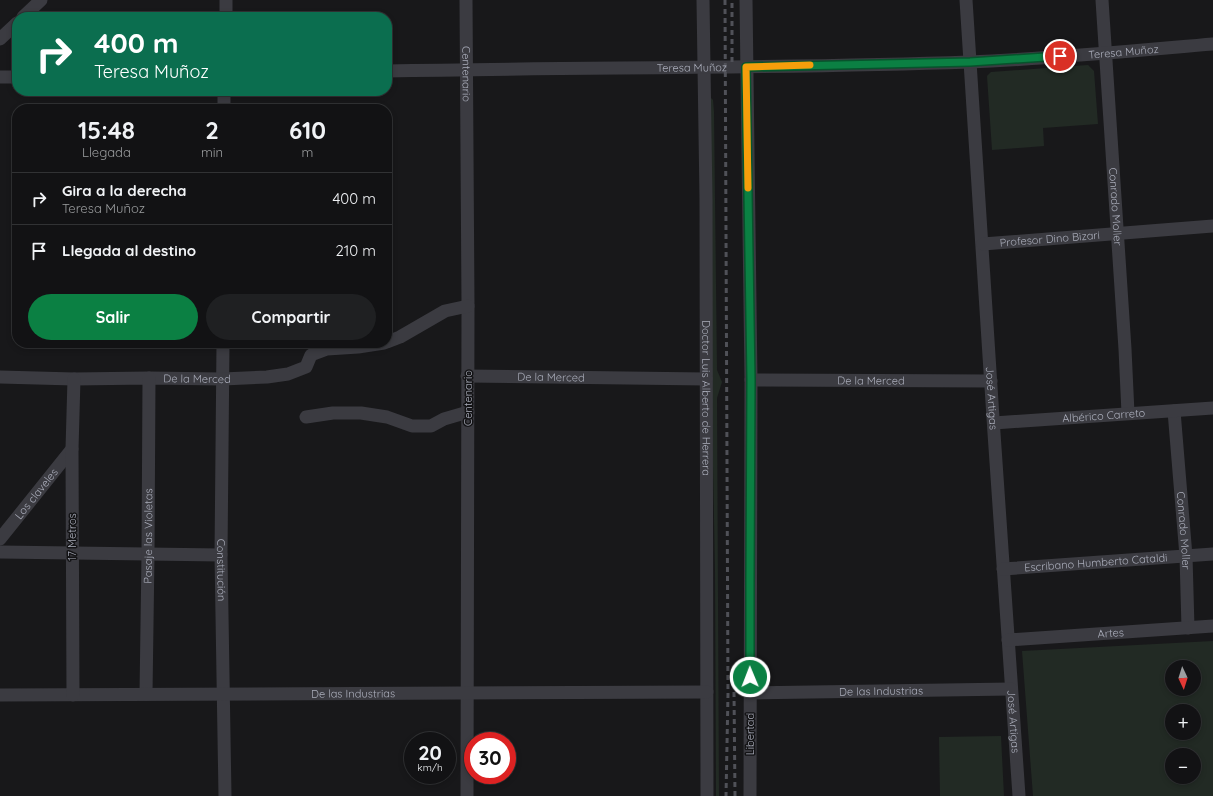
<!DOCTYPE html>
<html lang="es">
<meta charset="utf-8">
<style>
body{margin:0;font-family:Quicksand,sans-serif;background:#1f2022;color:#f1f3f6;height:100vh;display:flex;flex-direction:column;font-size:15px;white-space:nowrap}
*{box-sizing:border-box;margin:0}
p{font-size:13px;color:#9c9ea0}
.icon{flex:none;width:22px;height:22px;fill:none;stroke:currentColor;stroke-width:2;stroke-linecap:round;stroke-linejoin:round}
.map{position:relative;flex:1;overflow:hidden}
.side{position:absolute;left:12px;top:104px;width:380px;height:244px;display:flex;flex-direction:column;background:#121214;border-radius:16px;box-shadow:0 2px 6px #0003,0 0 0 1px #313234}
.side>*{flex:none}
.hud{position:absolute;left:12px;top:12px;width:380px;height:84px;border-radius:16px;box-shadow:0 2px 6px #0003,0 0 0 1px #313234;background:#0b6e4f;color:#fff;overflow:hidden}
.needle{width:26px;rotate:176deg}
.controls{position:absolute;left:1165px;top:660px;display:grid;gap:8px}
.controls a{display:grid;place-items:center;width:36px;height:36px;border-radius:50%;background:#121214;box-shadow:0 2px 6px #0003,0 0 0 1px #313234;font-size:20px}
.speed{position:absolute;left:404px;top:732px;display:flex;gap:8px;font-size:20px;font-weight:700;text-align:center}
.speed>*{display:grid;place-content:center;width:52px;height:52px;border-radius:50%;background:#121214;box-shadow:0 2px 6px #0003,0 0 0 1px #313234;line-height:1}
.speed small{font-size:10px;font-weight:400}
.speed .limit{border:6px solid #d22;background:#fff;color:#111}
.pin{position:absolute;display:grid;place-items:center;width:34px;height:34px;color:#fff;margin:-17px;border:2px solid #fff;border-radius:50%;box-shadow:0 1px 4px #0007}
.me{position:absolute;width:44px;margin:-22px;rotate:359deg;stroke-linejoin:round;filter:drop-shadow(0 0 3px #0008)}
.turn{display:flex;align-items:center;gap:14px;height:84px;padding:0 16px;font-size:18px}
.turn .icon{width:52px;height:52px;stroke-width:2.5}
.turn b{display:block;font-size:28px;line-height:34px}
.eta{display:flex;justify-content:space-evenly;align-items:center;height:68px;text-align:center}
.eta b{font-size:24px;font-weight:700;line-height:28px}
.cta{display:flex;gap:8px;margin-top:auto;padding:8px 16px}
.cta a{flex:1;height:46px;border-radius:24px;background:#0b8043;color:#fff;font-size:16px;font-weight:700;line-height:46px;text-align:center}
.cta a+a{background:#1f2022;color:#f1f3f6}
ul{padding:0;list-style:none}
li{display:flex;align-items:center;gap:12px;height:52px;padding:0 16px;border-top:1px solid #313234}
li div{flex:1}
li b{display:block;font-size:15px}
li em{font-style:normal}
.map>svg:first-child{display:block}
.green{fill:#222a24;fill-rule:evenodd}
.lines{fill:none;stroke-linecap:round;stroke-linejoin:round}
.minor{stroke:#3b3b41;stroke-width:13}
.rail{stroke:#505158;stroke-width:3;stroke-dasharray:5 4;stroke-linecap:butt}
.route-casing{stroke:#07532c;stroke-width:10}
.route{stroke:#0b8043;stroke-width:7}
.slow{stroke:#f59e0b;stroke-width:7}
.labels{text-anchor:middle;stroke-width:3;stroke-linejoin:round;paint-order:stroke}
.street-label{font-size:11px;fill:#aaadba;stroke:#131315}
</style>
<div class="map">
<svg width="1213" height="796" viewBox="0 0 1213 796">
<rect width="100%" height="100%" fill="#18181a"/>
<path class="green" d="M1088,65l6,6 4,53 -55,4 1,18 -52,4 -5,-74 4,-4z
M709,96l4,4 1,12 3,258 5,12 -5,16 2,398h-3l-1,-225 -9,-473z
M1213,641v155h-180l-11,-145zM1172,667h22v22h-22zM1172,711h22v22h-22zM1172,755h22v22h-22z
M1001,736l3,60h-64l-1,-59z"/>
<g class="lines">
<g class="minor">
<path id="s1" d="M466,0l2,306 -1,490"/>
<path id="s2" d="M703,0l3,199 1,597"/>
<path d="M746,0l5,380 -1,416"/>
<path id="s3" d="M966,0c18,265 33,531 53,796"/>
<path id="s4" d="M1102,0l23,349 3,64"/>
<path d="M23,17l18,-17"/>
<path d="M226,17v-17"/>
<path d="M0,39l17,-16"/>
<path id="s5" d="M387,71c194,-4 388,-2 582,-9 81,-3 163,-11 244,-18"/>
<path d="M0,77h17"/>
<path d="M224,109v-18"/>
<path id="s6" d="M983,244l230,-18"/>
<path d="M387,342l13,-5 45,-26 23,-5"/>
<path id="s7" d="M223,343l-2,212 4,241"/>
<path id="s8" d="M467,376l239,3"/>
<path id="s9" d="M0,377l74,2 75,-1 74,1 44,-2 21,-3 18,-7 5,-12 16,-6 31,-2 26,-4"/>
<path id="s10" d="M751,380l240,1"/>
<path id="s11" d="M1174,411l12,145 2,72"/>
<path d="M306,417l27,-4h28l26,4 25,9h19l13,-7 24,-7"/>
<path id="s12" d="M994,423l219,-15"/>
<path id="s13" d="M0,539l72,-90"/>
<path d="M0,552l221,3"/>
<path id="s14" d="M1003,569l210,-15"/>
<path id="s15" d="M1008,640l205,-14"/>
<path id="s16" d="M751,693l260,-4"/>
<path id="s17" d="M146,694l2,-140 1,-176"/>
<path id="s18" d="M0,695l707,-3"/>
<path d="M73,695l-1,-246 2,-70"/>
</g>
<path class="rail" d="M725,0l3,694 -2,102
M732,62v-62
M734,692l1,104"/>
</g>
<g class="lines">
<defs>
<path id="route" d="M750,677v-95l1,-202 -5,-313 224,-5 90,-6"/>
</defs>
<use href="#route" class="route-casing"/>
<use href="#route" class="route"/>
<path class="slow" d="M748,188l-2,-121 64,-2"/>
</g>
<g class="labels">
<g class="street-label">
<text dy="4" stroke="none"><textPath href="#s5" startOffset="737">Teresa Muñoz</textPath></text>
<text dy="4" stroke="none"><textPath href="#s5" startOffset="305">Teresa Muñoz</textPath></text>
<text dy="4" stroke="none"><textPath href="#s1" startOffset="74">Centenario</textPath></text>
<text dy="4" stroke="none"><textPath href="#s4" startOffset="207">Conrado Moller</textPath></text>
<text dy="4" stroke="none"><textPath href="#s6" startOffset="67">Profesor Dino Bizari</textPath></text>
<text dy="4" stroke="none"><textPath href="#s8" startOffset="84">De la Merced</textPath></text>
<text dy="4" stroke="none"><textPath href="#s9" startOffset="197">De la Merced</textPath></text>
<text dy="4" stroke="none"><textPath href="#s10" startOffset="120">De la Merced</textPath></text>
<text transform="translate(468 398) rotate(-90)" y="4">Centenario</text>
<text dy="4" stroke="none"><textPath href="#s2" startOffset="398">Doctor Luis Alberto de Herrera</textPath></text>
<text dy="4" stroke="none"><textPath href="#s3" startOffset="399">José Artigas</textPath></text>
<text dy="4" stroke="none"><textPath href="#s12" startOffset="110">Albérico Carreto</textPath></text>
<text dy="4" stroke="none"><textPath href="#s13" startOffset="58">Los claveles</textPath></text>
<text dy="4" stroke="none"><textPath href="#s11" startOffset="120">Conrado Moller</textPath></text>
<text dy="4" stroke="none"><textPath href="#s17" startOffset="158">Pasaje las Violetas</textPath></text>
<text transform="translate(72 537) rotate(-90)" y="4">17 Metros</text>
<text dy="4" stroke="none"><textPath href="#s14" startOffset="93">Escribano Humberto Cataldi</textPath></text>
<text dy="4" stroke="none"><textPath href="#s7" startOffset="227">Constitución</textPath></text>
<text dy="4" stroke="none"><textPath href="#s15" startOffset="103">Artes</textPath></text>
<text dy="4" stroke="none"><textPath href="#s16" startOffset="130">De las Industrias</textPath></text>
<text dy="4" stroke="none"><textPath href="#s18" startOffset="353">De las Industrias</textPath></text>
<text dy="4" stroke="none"><textPath href="#s3" startOffset="723">José Artigas</textPath></text>
<text transform="translate(750 734) rotate(-90)" y="4">Libertad</text>
</g>
</g>
</svg>
<div class="controls">
<a><svg class="needle" viewBox="-14 -14 28 28"><path d="M0-13l5 13h-10z" fill="#e53935"/><path d="M0 13l5-13h-10z" fill="#9c9ea0"/></svg></a>
<a>+</a>
<a>−</a>
</div>
<div class="speed"><div>20<small>km/h</small></div><div class="limit">30</div></div>
<div class="pin" style="left:1060px;top:56px;background:#d93025"><svg class="icon" aria-label="arrive" viewBox="0 0 24 24"><path d="M6 21V4h12l-3 4 3 4H6"/></svg></div>
<svg class="me" style="left:750px;top:677px" viewBox="-20 -20 40 40"><circle r="17" fill="#0b8043" stroke="#fff" stroke-width="3"/><path d="M0-11L8 9 0 5-8 9z" fill="#fff"/></svg>
<div class="hud">
<div class="turn"><svg class="icon" aria-label="right" viewBox="0 0 24 24"><path d="M7 20v-9h11M14 6l5 5-5 5"/></svg><div><b>400 m</b>Teresa Muñoz</div></div>
</div>
<section class="side">
<div class="eta">
<div><b>15:48</b><p>Llegada</p></div>
<div><b>2</b><p>min</p></div>
<div><b>610</b><p>m</p></div>
</div>
<ul>
<li><svg class="icon" aria-label="right" viewBox="0 0 24 24"><path d="M7 20v-9h11M14 6l5 5-5 5"/></svg><div><b>Gira a la derecha</b><p>Teresa Muñoz</p></div><em>400 m</em></li>
<li><svg class="icon" aria-label="arrive" viewBox="0 0 24 24"><path d="M6 21V4h12l-3 4 3 4H6"/></svg><div><b>Llegada al destino</b></div><em>210 m</em></li>
</ul>
<div class="cta"><a>Salir</a><a>Compartir</a></div>
</section>
</div>
